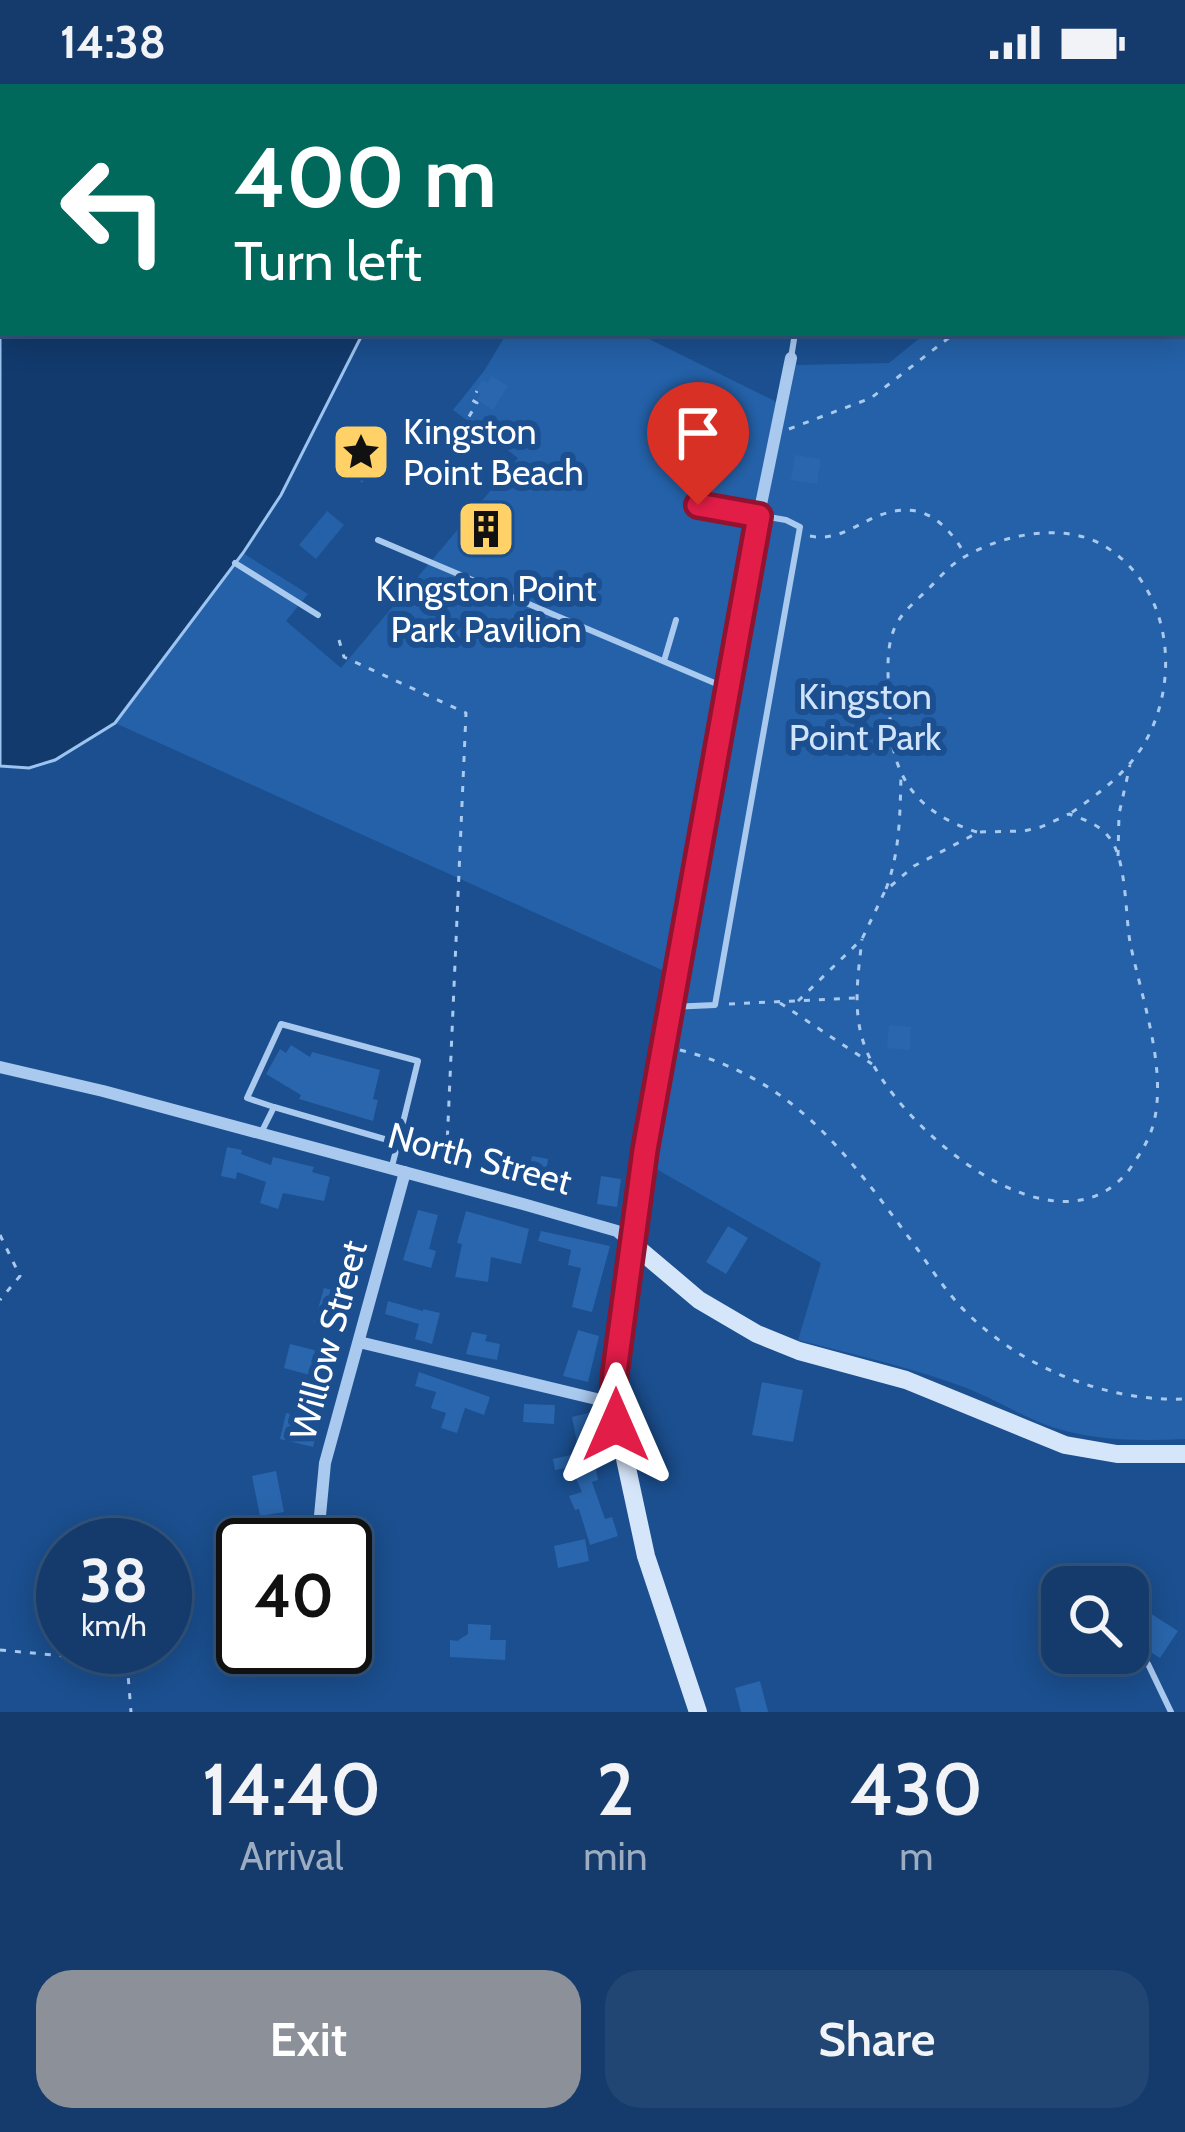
<!DOCTYPE html>
<style>
body{margin:0;font-family:Cabin,sans-serif;background:#214673;color:#f1f3f6;height:100vh;display:flex;flex-direction:column;font-size:45px;white-space:nowrap}
*{box-sizing:border-box;margin:0}
p{font-size:39px;color:#9dadc1}
.icon{flex:none;width:66px;height:66px;fill:none;stroke:currentColor;stroke-width:2;stroke-linecap:round;stroke-linejoin:round}
.map{position:relative;height:1628px;overflow:hidden}
.details{display:flex;flex-direction:column;background:#143b6b;flex:1}
.details>*{flex:none}
.hud{position:absolute;left:0px;top:0px;width:1185px;height:252px;box-shadow:0 6px 30px #0003,0 0 0 3px #33557e;background:#00695c;color:#fff;overflow:hidden}
.fabs{position:absolute;left:1041px;top:1482px;display:grid;gap:24px}
.fabs a{display:grid;place-items:center;width:108px;height:108px;border-radius:24px;background:#143b6b;box-shadow:0 6px 30px #0003,0 0 0 3px #33557e;font-size:60px}
.speed{position:absolute;left:36px;top:1434px;display:flex;gap:24px;font-size:60px;font-weight:700;text-align:center}
.speed>*{display:grid;place-content:center;width:156px;height:156px;border-radius:50%;background:#143b6b;box-shadow:0 6px 30px #0003,0 0 0 3px #33557e;line-height:1}
.speed small{font-size:30px;font-weight:400}
.speed .limit{border:6px solid #111;border-radius:18px;background:#fff;color:#111}
.pin{position:absolute;display:grid;place-items:center;width:102px;height:102px;color:#fff;margin:-123px -51px;border-radius:50% 50% 50% 0;rotate:-45deg;box-shadow:0 0 12px #0007}
.pin .icon{rotate:45deg}
.me{position:absolute;width:132px;margin:-66px;rotate:0deg;stroke-linejoin:round;filter:drop-shadow(0 0 9px #0008)}
.turn{display:flex;align-items:center;gap:42px;height:252px;padding:0 36px;font-size:54px}
.turn .icon{width:156px;height:156px;stroke-width:2.5}
.turn b{display:block;font-size:84px;line-height:102px}
.eta{display:flex;justify-content:space-evenly;align-items:center;height:204px;text-align:center}
.eta b{font-size:72px;font-weight:600;line-height:84px}
.action{display:flex;gap:24px;margin-top:auto;padding:24px 36px}
.action a{flex:1;height:138px;border-radius:36px;background:#8c9099;color:#fff;font-size:48px;font-weight:600;line-height:138px;text-align:center}
.action a+a{background:#214673;color:#f1f3f6}
.status{display:flex;justify-content:space-between;align-items:center;height:84px;padding:0 60px;background:#143b6b;direction:ltr}
.status svg{height:33px;fill:currentColor}
.map>svg:first-child{display:block}
.green{fill:#2461a8}
.water{fill:#123a6d;stroke:#9cc4f0;stroke-width:3}
.building{fill:#2a66ad}
.lines{fill:none;stroke-linecap:round;stroke-linejoin:round}
.path{stroke:#a9c9ee;stroke-width:3;stroke-dasharray:6 9;stroke-linecap:butt}
.lane{stroke:#a9c9ee;stroke-width:6}
.street{stroke:#a9c9ee;stroke-width:12}
.secondary{stroke:#d6e6fa;stroke-width:18}
.route-casing{stroke:#92132f;stroke-width:30}
.route{stroke:#e11d48;stroke-width:21}
.labels{text-anchor:middle;stroke-width:12;stroke-linejoin:round;paint-order:stroke}
.poi-label{font-size:36px;fill:#fff;stroke:#1b4f8f;text-anchor:start}
.park-label{font-size:36px;fill:#cfe3fa;stroke:#1b4f8f}
.street-label{font-size:36px;fill:#fff;stroke:#1b4f8f}
</style>
<div class="status"><b>14:38</b><svg viewBox="0 0 49 12"><path d="M0 12V9h3v3zM5 12V6h3v6zM10 12V3h3v9zM15 12V0h3v12zM26 1h20v11H26zM47 4h2v5h-2z"/></svg></div>
<div class="map">
<svg width="1185" height="1628" viewBox="0 0 1185 1628">
<rect width="100%" height="100%" fill="#1b4f8f"/>
<path class="green" d="M1185,28v1327c-44,2 -88,2 -130,-11 -30,-10 -57,-27 -86,-39 -55,-21 -114,-34 -171,-49l23,-77 -170,-97 33,-186 -569,-257 128,-170 65,41 -22,27 55,47 177,-210 -65,-48 31,-39 23,-38h130l150,74 9,-42 93,-2 37,-30h256v-211z
M373,351l17,14 -28,34 -17,-14z
M327,427l17,14 -28,34 -17,-14z"/>
<path class="water" d="M0,0h462l-1,3h-458v246h360l-82,162 -38,58 -128,170 -60,37 -26,8 -29,-2z"/>
<path class="building" d="M492,292l16,10 -15,24 -16,-10 4,-7 -5,-3 6,-10 5,3z
M795,371l26,4 -4,25 -26,-4z
M487,423l19,13 -22,31 -18,-14z
M889,941l22,2 -1,23 -23,-2z
M291,961l19,12 2,-5 68,18 -7,29 5,1 -5,21 -74,-22 2,-4 -35,-21 14,-25 6,4z
M227,1063l15,3 -1,4 30,11 2,-8 41,10 -2,5 18,5 -6,24 -41,-8 -5,16 -18,-6 6,-21 -29,-10 -1,7 -15,-3z
M532,1072l16,3 -5,30 -17,-3z
M601,1092l20,3 -4,28 -20,-3z
M418,1126l20,5 -9,34 7,2 -5,17 -28,-8z
M466,1127l63,18 -8,35 -30,-7 -3,25 -33,-5 7,-33 -5,-1z
M728,1142l20,12 -22,36 -20,-12z
M541,1147l69,15 -18,66 -20,-5 9,-39 -13,-3 3,-15 -33,-9z
M324,1204l19,5 -9,36 -20,-6z
M388,1217l35,10v-2l17,4 -8,31 -17,-5 4,-15 -34,-10z
M578,1246l21,6 -11,46 -25,-6z
M472,1248l15,3 -2,6 15,3 -3,16 -31,-6z
M290,1260l40,10 -6,25 -40,-11z
M419,1288l71,25 -6,18 -19,-7 -8,25 -16,-5 5,-15 -15,-5 5,-16 -21,-6z
M762,1298l41,8 -10,52 -41,-7z
M524,1320l31,1 -1,19 -31,-2z
M592,1328l5,22 -8,2 9,44 -6,2 13,37 7,-2 6,19 -28,9 -11,-36 -4,1 -6,-14 13,-4 -11,-25 -16,3 -2,-11 26,-6 -7,-36z
M286,1329l34,8 -7,26 -33,-8z
M276,1387l8,41 -24,4 -8,-40z
M585,1455l4,22 -31,7 -4,-22z
M1128,1515l50,32 -18,27 -32,-20z
M468,1540l23,1 -1,15h16l-1,20 -55,-3v-17l7,1 11,-7z
M760,1597l8,31h-27l-6,-24z"/>
<g class="lines">
<path class="path" d="M1182,63l3,-9
M789,345l82,-31 84,-65
M467,347v-11l10,-17 -5,-3 5,-9
M810,452c24,5 42,-8 63,-18 45,-20 71,0 93,38
M339,556l5,17 122,56 -20,456
M977,748c-57,-18 -86,-53 -87,-114 0,-28 -7,-65 5,-91 7,-15 19,-24 30,-35 11,-10 21,-23 33,-31 37,-25 100,-39 141,-18 71,38 84,134 45,201 -17,29 -46,50 -73,69
M1118,772l1,-42 11,-49
M886,805c14,-37 14,-75 15,-114
M798,917l64,-62 23,-48 29,-25 65,-34 45,-1 17,-4 28,-13c14,5 29,10 39,22 19,21 17,78 22,106 11,55 37,124 24,180 -5,19 -14,32 -25,48 -73,94 -235,-45 -264,-123 -13,-35 -7,-72 -3,-108
M780,919l92,61
M729,920l127,-6
M680,966c115,29 166,103 233,193 18,25 34,51 56,72 56,54 139,87 216,84
M0,1151l20,41 -20,24
M0,1566l65,6 63,18 3,38"/>
<path class="lane" d="M833,3l1,-3
M791,274l4,-25
M378,456l346,147
M235,479l83,52
M664,577l12,-41
M670,923l45,-2 85,-478 -14,-7 -88,-15
M274,1023l-27,-9 34,-74 137,37 -20,82
M261,1049l13,-26 124,36 -6,23
M1148,1580l23,48"/>
<path class="street" d="M0,983l103,24 420,113 94,27 17,14
M634,1161l11,-95 23,-132 81,-455 42,-205
M359,1258l254,61
M319,1442l6,-63 80,-291"/>
<path class="secondary" d="M634,1161l65,55 58,34 42,17 107,29 159,65 52,9h68
M634,1161l-19,127 -2,31 33,153 52,156"/>
</g>
<g class="lines">
<defs>
<path id="route" d="M616,1341l-3,-22 2,-31 30,-222 114,-634 -61,-11"/>
</defs>
<use href="#route" class="route-casing"/>
<use href="#route" class="route"/>
</g>
<defs>
<symbol id="sight-square" viewBox="-11 -11 22 22"><rect x="-9" y="-9" width="18" height="18" rx="4" fill="#ffd166" stroke="#1b4f8f"/><path d="M0-6L1.8-2.2L6-1.7L2.9 1.2L3.7 5.4L0 3.3L-3.7 5.4L-2.9 1.2L-6-1.7L-1.8-2.2Z" fill="#111"/></symbol>
<symbol id="building-square" viewBox="-11 -11 22 22"><rect x="-9" y="-9" width="18" height="18" rx="4" fill="#ffd166" stroke="#1b4f8f"/><path d="M-4-6H4V6H1V3H-1V6H-4ZM-2.5-4.3h1.7v1.8h-1.7ZM.8-4.3h1.7v1.8H.8ZM-2.5-1h1.7V.8h-1.7ZM.8-1h1.7V.8H.8Z" fill="#111"/></symbol>
</defs>
<g fill-rule="evenodd">
<use href="#sight-square" x="328" y="335" width="66" height="66"/>
<use href="#building-square" x="453" y="412" width="66" height="66"/>
</g>
<g class="labels">
<g class="poi-label">
<text x="403" y="360">Kingston<tspan x="403" dy="41">Point Beach</tspan></text>
<text x="486" y="517" text-anchor="middle">Kingston Point<tspan x="486" dy="41">Park Pavilion</tspan></text>
</g>
<g class="park-label">
<text x="865" y="625">Kingston<tspan x="865" dy="41">Point Park</tspan></text>
</g>
<g class="street-label">
<text transform="translate(480 1074) rotate(15)" y="13">North Street</text>
<text transform="translate(328 1256) rotate(-75)" y="13">Willow Street</text>
</g>
</g>
</svg>
<div class="fabs">
<a><svg class="icon" aria-label="search" viewBox="0 0 24 24"><circle cx="10" cy="10" r="6"/><path d="M15 15l6 6"/></svg></a>
</div>
<div class="speed"><div>38<small>km/h</small></div><div class="limit">40</div></div>
<div class="pin" style="left:698px;top:421px;background:#d93025"><svg class="icon" aria-label="arrive" viewBox="0 0 24 24"><path d="M6 21V4h12l-3 4 3 4H6"/></svg></div>
<svg class="me" style="left:616px;top:1341px" viewBox="-20 -20 40 40"><path d="M0-17L14 15 0 8-14 15z" fill="#e11d48" stroke="#fff" stroke-width="4"/></svg>
<div class="hud">
<div class="turn"><svg class="icon" aria-label="left" viewBox="0 0 24 24"><path d="M17 20v-9H6M10 6l-5 5 5 5"/></svg><div><b>400 m</b>Turn left</div></div>
</div>
</div>
<section class="details">
<div class="eta">
<div><b>14:40</b><p>Arrival</p></div>
<div><b>2</b><p>min</p></div>
<div><b>430</b><p>m</p></div>
</div>
<div class="action"><a>Exit</a><a>Share</a></div>
</section>
